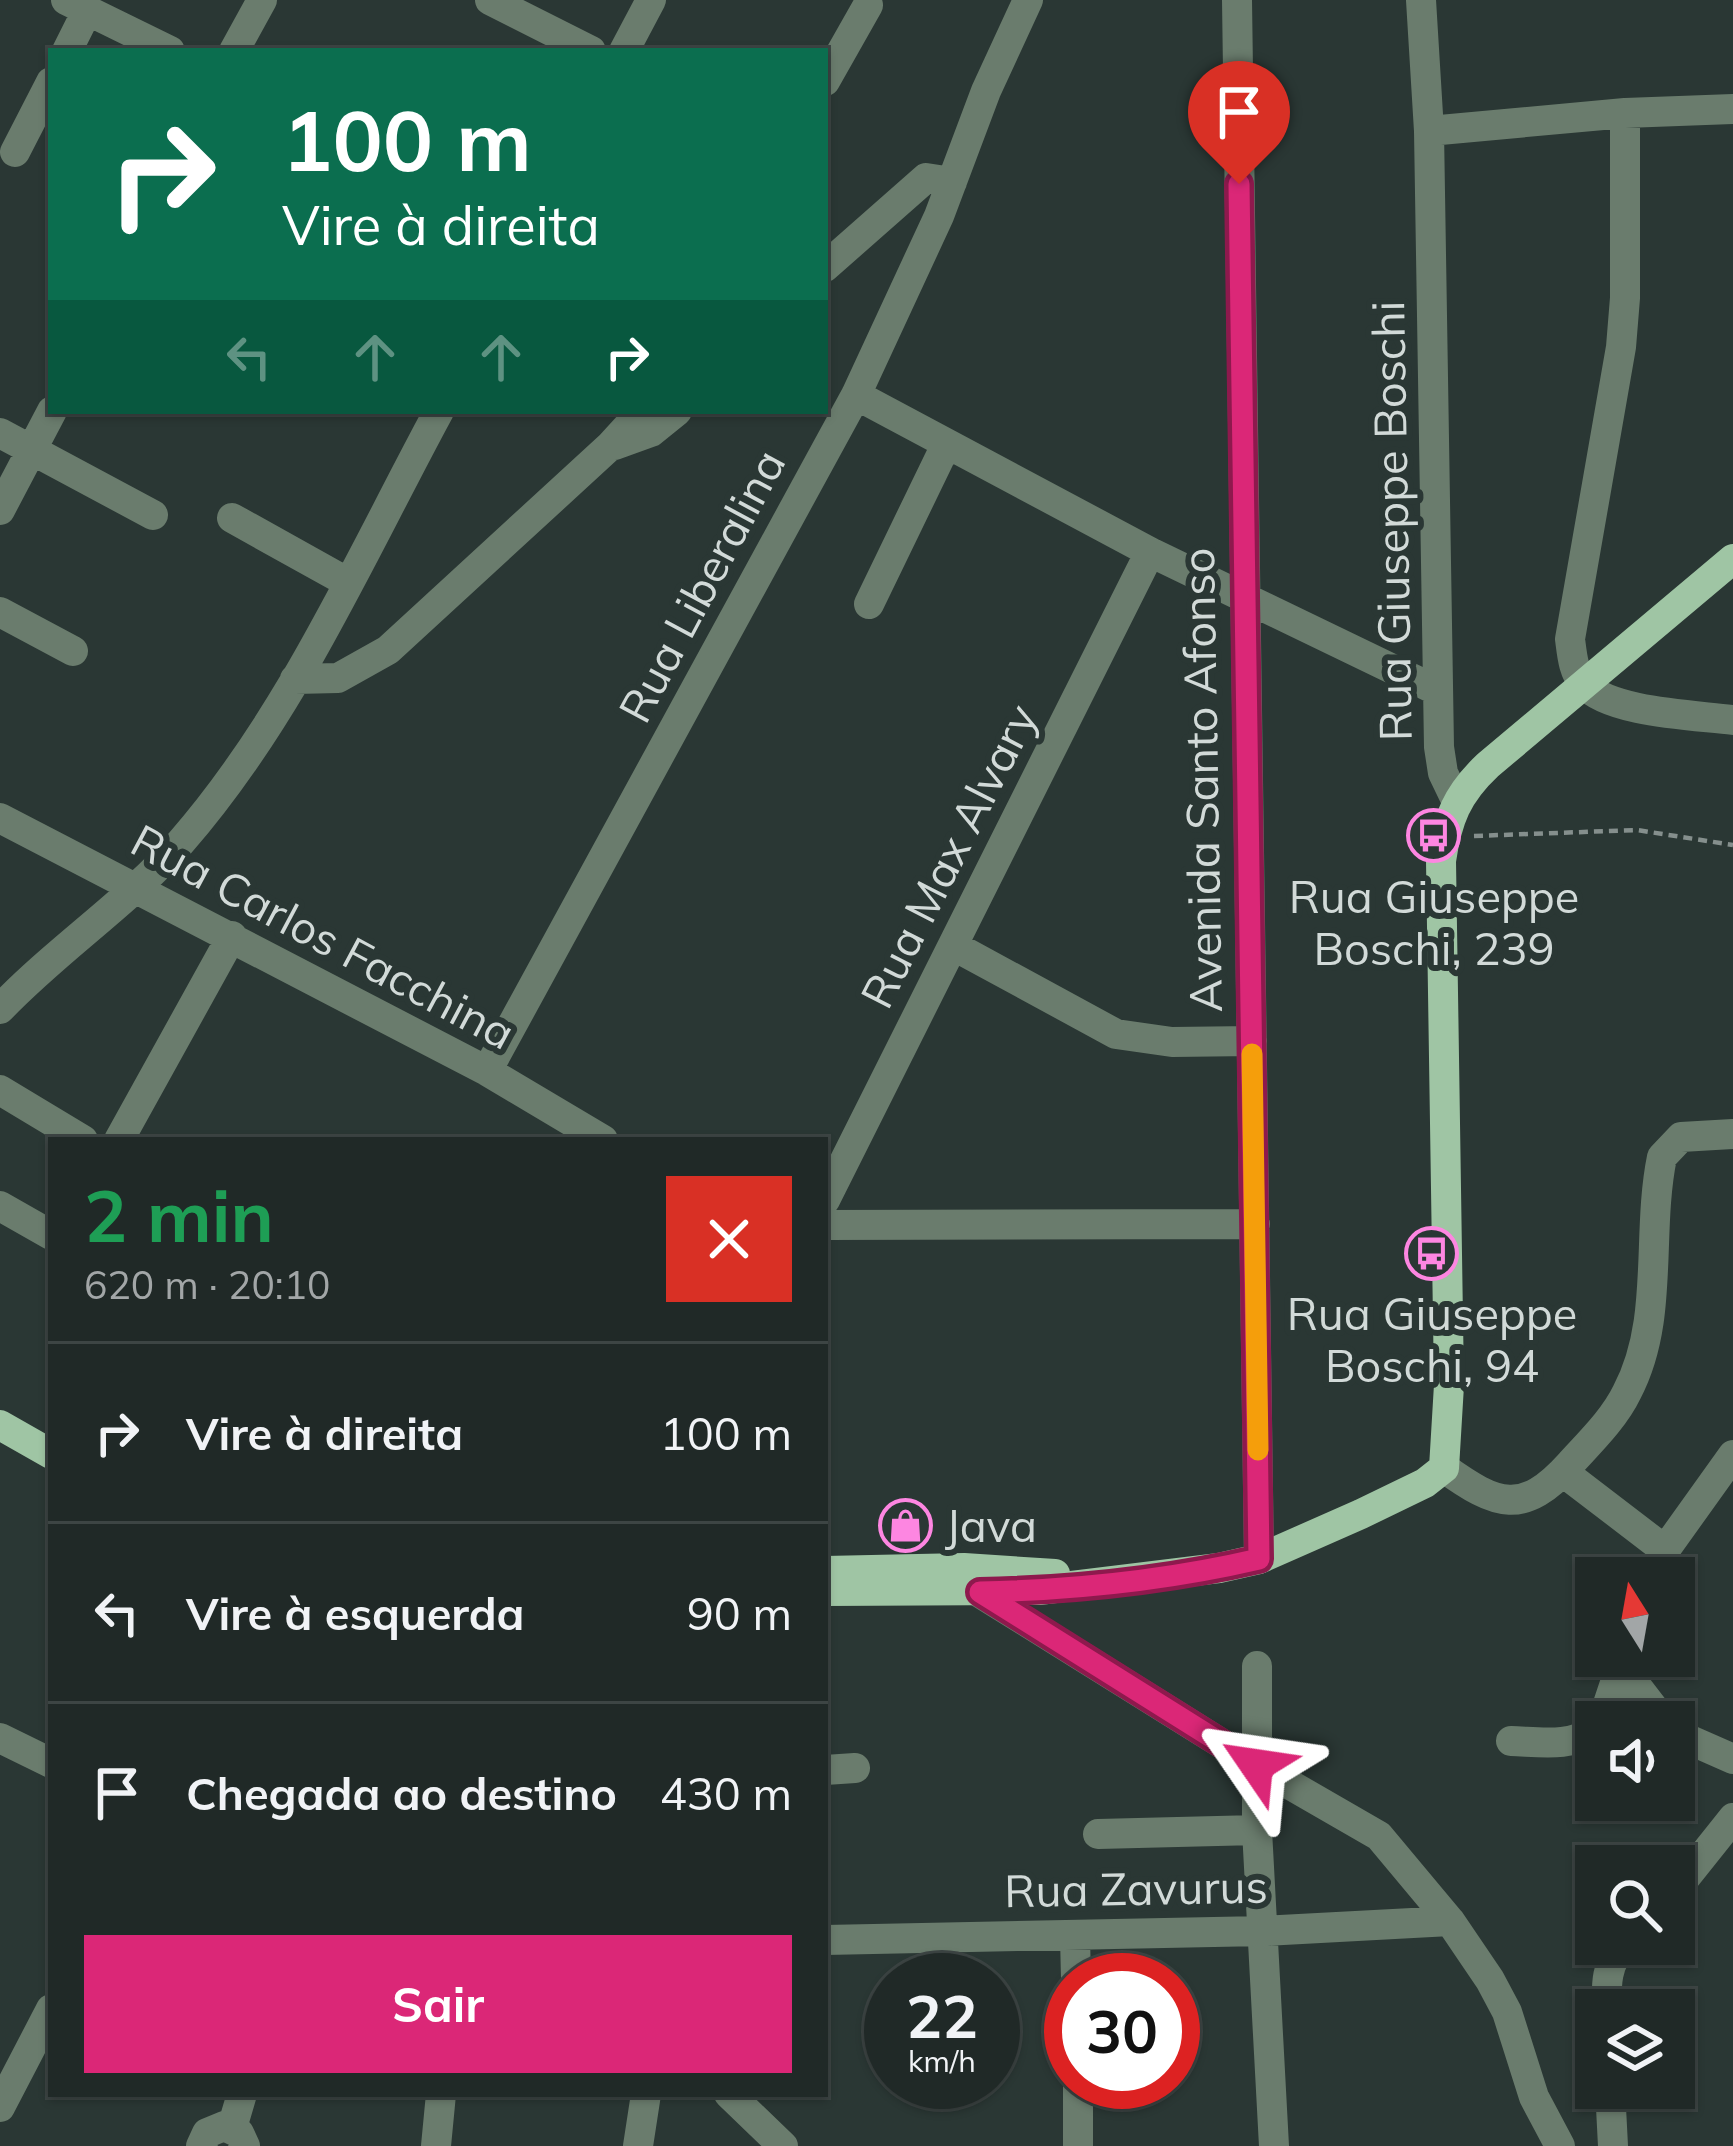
<!DOCTYPE html>
<html lang="pt">
<meta charset="utf-8">
<style>
body{margin:0;font-family:Mulish,sans-serif;background:#28312f;color:#f1f3f6;height:100vh;display:flex;flex-direction:column;font-size:45px;white-space:nowrap}
*{box-sizing:border-box;margin:0}
p{font-size:39px;color:#a2a6a7}
.icon{flex:none;width:66px;height:66px;fill:none;stroke:currentColor;stroke-width:2;stroke-linecap:round;stroke-linejoin:round}
.map{position:relative;flex:1;overflow:hidden}
.panel{position:absolute;left:48px;top:1137px;width:780px;height:960px;display:flex;flex-direction:column;background:#202927;border-radius:0px;box-shadow:0 3px 9px #0004,0 0 0 3px #3d4544}
.panel>*{flex:none}
.guide{position:absolute;left:48px;top:48px;width:780px;height:366px;border-radius:0px;box-shadow:0 3px 9px #0004,0 0 0 3px #3d4544;background:#0b6e4f;color:#fff;overflow:hidden}
.needle{width:78px;rotate:349deg}
.controls{position:absolute;left:1575px;top:1557px;display:grid;gap:24px}
.controls a{display:grid;place-items:center;width:120px;height:120px;border-radius:0px;background:#202927;box-shadow:0 3px 9px #0004,0 0 0 3px #3d4544;font-size:60px}
.speed{position:absolute;left:864px;top:1953px;display:flex;gap:24px;font-size:60px;font-weight:700;text-align:center}
.speed>*{display:grid;place-content:center;width:156px;height:156px;border-radius:50%;background:#202927;box-shadow:0 3px 9px #0004,0 0 0 3px #3d4544;line-height:1}
.speed small{font-size:30px;font-weight:400}
.speed .limit{border:18px solid #d22;background:#fff;color:#111}
.pin{position:absolute;display:grid;place-items:center;width:102px;height:102px;color:#fff;margin:-123px -51px;border-radius:50% 50% 50% 0;rotate:-45deg;box-shadow:0 0 12px #0007}
.pin .icon{rotate:45deg}
.me{position:absolute;width:132px;margin:-66px;rotate:302deg;stroke-linejoin:round;filter:drop-shadow(0 0 9px #0008)}
.turn{display:flex;align-items:center;gap:42px;height:252px;padding:0 36px;font-size:54px}
.turn .icon{width:156px;height:156px;stroke-width:2.5}
.turn b{display:block;font-size:84px;line-height:102px}
.lanes{display:flex;align-items:center;height:114px;padding:0 36px;background:#0003;justify-content:center;gap:60px;direction:ltr}
.lanes .off{opacity:.35}
.round{display:grid;place-items:center;flex:none;width:126px;height:126px;border-radius:0px;background:#28312f}
.summary{display:flex;align-items:center;justify-content:space-between;height:204px;padding:0 36px}
h1{font-size:72px;font-weight:700;line-height:90px;color:#1e9e55}
.cta{display:flex;gap:24px;margin-top:auto;padding:24px 36px}
.cta a{flex:1;height:138px;border-radius:0px;background:#db2777;color:#fff;font-size:48px;font-weight:700;line-height:138px;text-align:center}
ul{padding:0;list-style:none}
li{display:flex;align-items:center;gap:36px;height:180px;padding:0 36px;border-top:3px solid #3d4544}
li div{flex:1}
li b{display:block;font-size:45px}
li em{font-style:normal}
.map>svg:first-child{display:block}
.lines{fill:none;stroke-linecap:round;stroke-linejoin:round}
.path{stroke:#858f8d;stroke-width:4.5;stroke-dasharray:9 6;stroke-linecap:butt}
.minor{stroke:#6a7c6d;stroke-width:30}
.major{stroke:#9fc5a4;stroke-width:30}
.route-casing{stroke:#8e194d;stroke-width:30}
.route{stroke:#db2777;stroke-width:21}
.slow{stroke:#f59e0b;stroke-width:21}
.labels{text-anchor:middle;stroke-width:12;stroke-linejoin:round;paint-order:stroke}
.street-label{font-size:45px;fill:#d2dad8;stroke:#2a3734}
.poi-label{font-size:45px;fill:#d2dad8;stroke:#2a3734}
</style>
<div class="map">
<svg width="1733" height="2146" viewBox="0 0 1733 2146">
<rect width="100%" height="100%" fill="#2a3734"/>
<g class="lines">
<path class="path" d="M1474,836l163,-6 96,15"/>
<path class="minor" d="M66,0l104,51
M490,0l101,51
M1237,0l22,1559
M1421,0l8,131 10,616 4,26 13,27
M67,51l20,-40
M234,51l28,-51
M624,51l27,-51
M825,81l43,-76
M1625,113v185l-4,49 -51,292c2,15 3,33 14,45 26,29 111,31 149,36
M1429,131l196,-18 108,-4
M15,152l36,-70
M825,267l101,-89 26,4
M856,395l294,157 288,139
M0,433l153,82
M615,445l36,-13 26,-21
M0,510l52,-99
M232,518l115,64
M869,604l77,-159
M0,612l73,39
M295,679l43,-1 50,-28 222,-204 32,-35
M0,818l487,253 116,69
M954,946l162,88 56,8 80,-1
M0,1009c56,-59 130,-108 181,-167 110,-126 179,-285 258,-431
M487,1071l369,-676 83,-179 47,-125 42,-91
M0,1090l83,50
M119,1140l113,-204
M825,1200l325,-648
M0,1206l51,29
M825,1225l430,-1
M1444,1468c53,38 79,48 126,-4 20,-22 44,-45 57,-72 38,-72 19,-157 35,-235l19,-20 52,-3
M1563,1472l102,78
M1652,1578l13,-28 68,-95
M972,1579l8,14 276,172 123,71 71,85 40,59 17,32 27,85 26,49
M1257,1666v164l17,316
M1621,1666l43,56
M1602,1722l22,-66
M1674,1733l59,26
M0,1738l51,25
M1511,1741c30,1 59,7 85,-12
M825,1770l30,-2
M1098,1834l159,-4
M1674,1892l59,-74
M1075,1936l1,44
M825,1940l438,-9 187,-10
M1607,2010c-1,-26 -1,-46 17,-66
M1078,2082v64
M1610,2088l3,58
M729,2094l54,52
M0,2107l51,-98
M232,2128l10,-34
M201,2146l6,-13 17,-7 15,7 6,13
M436,2146l5,-52
M638,2146l8,-52"/>
<path class="major" d="M0,1425l51,29
M825,1571l139,-3 91,6
M825,1591l214,-1 180,-22 40,-9 102,-45 64,-31 19,-15 5,-83 -8,-524c6,-42 16,-67 47,-96l245,-206"/>
</g>
<g class="lines">
<defs>
<path id="route" d="M1239,184l20,1375c-90,21 -186,31 -279,33l276,173"/>
</defs>
<use href="#route" class="route-casing"/>
<use href="#route" class="route"/>
<path class="slow" d="M1252,1054l6,396"/>
</g>
<defs>
<symbol id="bus-ring" viewBox="-11 -11 22 22"><circle r="9.5" fill="#2a3734" stroke="#fd86e1" stroke-width="1.5"/><path d="M-5-6H5V4H4V6H2V4H-2V6H-4V4H-5ZM-3.5-4V0h7V-4ZM-3.5 1.2v1.5H-2V1.2ZM2 1.2v1.5H3.5V1.2Z" fill="#fd86e1"/></symbol>
<symbol id="shop-ring" viewBox="-11 -11 22 22"><circle r="9.5" fill="#2a3734" stroke="#fd86e1" stroke-width="1.5"/><path d="M-5-2.5h2.3a2.7 3.5 0 0 1 5.4 0H5L5.5 6h-11ZM-1.5-2.5h3a1.5 2.3 0 0 0-3 0Z" fill="#fd86e1"/></symbol>
</defs>
<g fill-rule="evenodd">
<use href="#bus-ring" x="1404" y="806" width="59" height="59"/>
<use href="#bus-ring" x="1402" y="1224" width="59" height="59"/>
<use href="#shop-ring" x="876" y="1496" width="59" height="59"/>
</g>
<g class="labels">
<g class="street-label">
<text transform="translate(1392 521) rotate(-91)" y="16">Rua Giuseppe Boschi</text>
<text transform="translate(702 586) rotate(-62)" y="16">Rua Liberalina</text>
<text transform="translate(1202 780) rotate(-91)" y="16">Avenida Santo Afonso</text>
<text transform="translate(949 856) rotate(-63)" y="16">Rua Max Alvary</text>
<text transform="translate(323 937) rotate(28)" y="16">Rua Carlos Facchina</text>
<text transform="translate(1136 1889) rotate(-1)" y="16">Rua Zavurus</text>
</g>
<g class="poi-label">
<text x="1434" y="913">Rua Giuseppe<tspan x="1434" dy="52">Boschi, 239</tspan></text>
<text x="1432" y="1330">Rua Giuseppe<tspan x="1432" dy="52">Boschi, 94</tspan></text>
<text x="945" y="1542" text-anchor="start">Java</text>
</g>
</g>
</svg>
<div class="controls">
<a><svg class="needle" viewBox="-14 -14 28 28"><path d="M0-13l5 13h-10z" fill="#e53935"/><path d="M0 13l5-13h-10z" fill="#a2a6a7"/></svg></a>
<a><svg class="icon" aria-label="sound" viewBox="0 0 24 24"><path d="M4 9h4l5-4v14l-5-4H4zM17 9q2 3 0 6"/></svg></a>
<a><svg class="icon" aria-label="search" viewBox="0 0 24 24"><circle cx="10" cy="10" r="6"/><path d="M15 15l6 6"/></svg></a>
<a><svg class="icon" aria-label="layers" viewBox="0 0 24 24"><path d="M12 4l9 5-9 5-9-5zM3 14l9 5 9-5"/></svg></a>
</div>
<div class="speed"><div>22<small>km/h</small></div><div class="limit">30</div></div>
<div class="pin" style="left:1239px;top:184px;background:#d93025"><svg class="icon" aria-label="arrive" viewBox="0 0 24 24"><path d="M6 21V4h12l-3 4 3 4H6"/></svg></div>
<svg class="me" style="left:1256px;top:1765px" viewBox="-20 -20 40 40"><path d="M0-17L14 15 0 8-14 15z" fill="#db2777" stroke="#fff" stroke-width="4"/></svg>
<div class="guide">
<div class="turn"><svg class="icon" aria-label="right" viewBox="0 0 24 24"><path d="M7 20v-9h11M14 6l5 5-5 5"/></svg><div><b>100 m</b>Vire à direita</div></div>
<div class="lanes"><svg class="icon off" aria-label="left" viewBox="0 0 24 24"><path d="M17 20v-9H6M10 6l-5 5 5 5"/></svg><svg class="icon off" aria-label="ahead" viewBox="0 0 24 24"><path d="M12 20V5M6 11l6-6 6 6"/></svg><svg class="icon off" aria-label="ahead" viewBox="0 0 24 24"><path d="M12 20V5M6 11l6-6 6 6"/></svg><svg class="icon" aria-label="right" viewBox="0 0 24 24"><path d="M7 20v-9h11M14 6l5 5-5 5"/></svg></div>
</div>
<section class="panel">
<div class="summary"><div><h1>2 min</h1><p>620 m · 20:10</p></div><a class="round" style="background:#d93025;color:#fff"><svg class="icon" aria-label="close" viewBox="0 0 24 24"><path d="M6 6l12 12M18 6L6 18"/></svg></a></div>
<ul>
<li><svg class="icon" aria-label="right" viewBox="0 0 24 24"><path d="M7 20v-9h11M14 6l5 5-5 5"/></svg><div><b>Vire à direita</b></div><em>100 m</em></li>
<li><svg class="icon" aria-label="left" viewBox="0 0 24 24"><path d="M17 20v-9H6M10 6l-5 5 5 5"/></svg><div><b>Vire à esquerda</b></div><em>90 m</em></li>
<li><svg class="icon" aria-label="arrive" viewBox="0 0 24 24"><path d="M6 21V4h12l-3 4 3 4H6"/></svg><div><b>Chegada ao destino</b></div><em>430 m</em></li>
</ul>
<div class="cta"><a>Sair</a></div>
</section>
</div>
